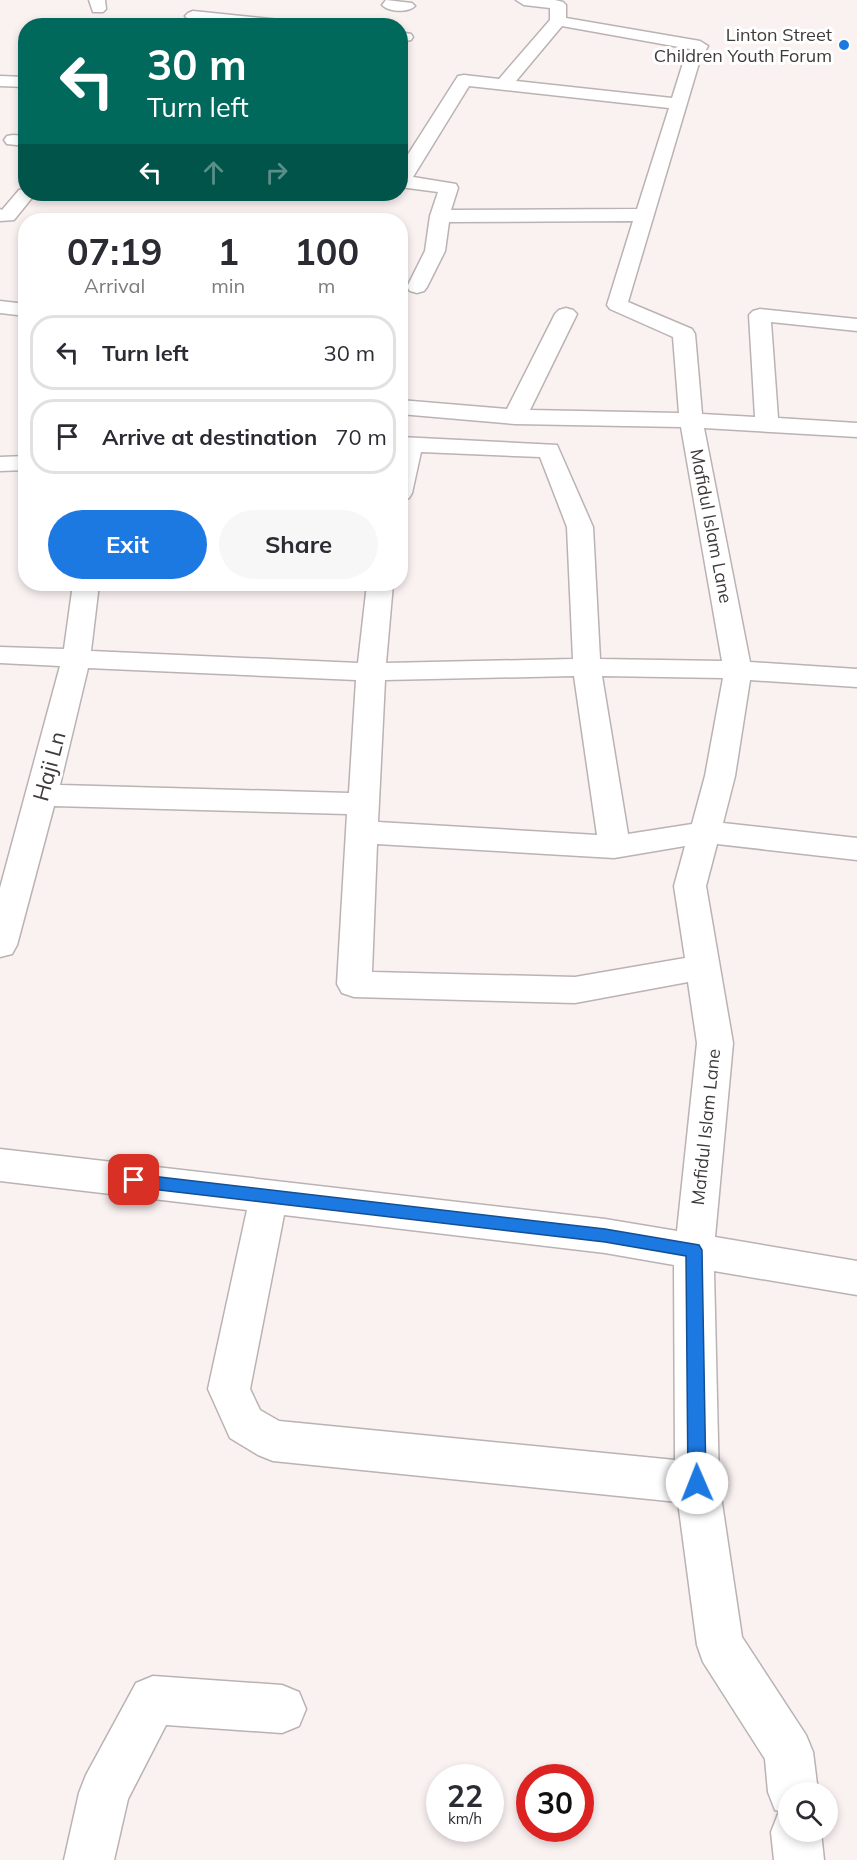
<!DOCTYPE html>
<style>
body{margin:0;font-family:Mulish,sans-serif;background:#f7f7f7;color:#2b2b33;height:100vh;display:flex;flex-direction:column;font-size:22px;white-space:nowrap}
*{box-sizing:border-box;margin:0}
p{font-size:20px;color:#7c7c81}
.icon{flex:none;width:33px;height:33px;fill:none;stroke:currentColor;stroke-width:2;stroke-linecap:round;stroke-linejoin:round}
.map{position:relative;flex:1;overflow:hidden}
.details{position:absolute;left:18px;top:213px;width:390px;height:378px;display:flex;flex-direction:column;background:#fff;border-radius:24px;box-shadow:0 3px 9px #0003}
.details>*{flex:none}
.hud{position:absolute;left:18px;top:18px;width:390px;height:183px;border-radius:24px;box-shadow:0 3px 9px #0003;background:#00695c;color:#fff;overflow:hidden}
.fabs{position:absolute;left:778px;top:1782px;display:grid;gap:12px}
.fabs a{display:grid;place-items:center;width:60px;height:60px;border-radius:50%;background:#fff;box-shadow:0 3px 9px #0003;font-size:30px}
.speed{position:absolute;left:426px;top:1764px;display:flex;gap:12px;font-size:30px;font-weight:700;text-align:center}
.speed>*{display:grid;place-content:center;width:78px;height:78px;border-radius:50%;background:#fff;box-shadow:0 3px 9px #0003;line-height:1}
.speed small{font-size:15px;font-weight:400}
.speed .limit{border:9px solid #d22;background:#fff;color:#111}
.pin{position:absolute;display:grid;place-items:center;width:51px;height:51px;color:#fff;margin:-26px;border-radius:12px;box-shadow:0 3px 9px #0006}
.me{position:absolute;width:66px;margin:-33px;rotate:359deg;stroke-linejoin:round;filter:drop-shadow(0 0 4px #0008)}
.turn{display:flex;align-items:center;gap:21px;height:126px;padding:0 30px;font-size:27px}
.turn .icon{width:78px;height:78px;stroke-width:2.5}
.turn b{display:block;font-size:42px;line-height:51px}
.lanes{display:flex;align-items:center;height:57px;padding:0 30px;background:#0003;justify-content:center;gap:30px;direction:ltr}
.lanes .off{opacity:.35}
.eta{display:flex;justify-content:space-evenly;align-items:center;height:102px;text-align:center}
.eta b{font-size:36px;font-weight:700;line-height:42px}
.cta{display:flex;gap:12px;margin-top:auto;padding:12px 30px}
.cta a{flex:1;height:69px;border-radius:36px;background:#1d79e2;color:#fff;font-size:24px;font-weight:700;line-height:69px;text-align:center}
.cta a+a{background:#f7f7f7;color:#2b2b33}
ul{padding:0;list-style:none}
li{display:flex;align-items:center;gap:18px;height:75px;margin:0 12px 9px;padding:0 18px;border:3px solid #e1e1e2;border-radius:24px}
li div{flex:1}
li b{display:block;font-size:22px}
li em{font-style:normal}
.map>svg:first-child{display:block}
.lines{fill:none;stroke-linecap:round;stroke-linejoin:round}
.minor-casing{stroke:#bbb2b3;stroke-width:3}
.minor{fill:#fff;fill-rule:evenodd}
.route{fill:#1d79e2;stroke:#134f93;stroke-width:1.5}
.poi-dot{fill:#1d79e2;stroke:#fff;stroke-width:2}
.labels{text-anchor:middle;stroke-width:6;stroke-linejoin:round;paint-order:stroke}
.far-poi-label{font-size:18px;fill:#3f3b3b;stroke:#fff;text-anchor:end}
.far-street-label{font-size:18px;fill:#3f3b3b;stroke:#fff}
.street-label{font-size:22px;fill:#3f3b3b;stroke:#fff}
</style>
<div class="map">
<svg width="857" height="1860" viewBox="0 0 857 1860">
<rect width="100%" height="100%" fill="#faf1f1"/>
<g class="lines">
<defs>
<path id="minor" d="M89,0h16l1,9 -3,3h-10z
M386,0l26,3 3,3c-7,7 -26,6 -33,-1z
M516,0h39l8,2 3,3v13l134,23 8,5 -9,17 -71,239 64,27 3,5 7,80 53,3 -6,-102 4,-4 7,-2 97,10v12l-86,-9 7,96 79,5v14l-153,-9 46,234 107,7v18l-107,-7 -15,96 -12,47 134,15v22l-140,-16 -11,42 27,157 -18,194 142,24v34l-143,-24 5,212 23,154 64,98 7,17 5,40h-29v40h32l3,28h-50l-3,-28 7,-18 4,-2 -7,-2 -7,-18 -3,-33 -62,-97 -6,-17 -19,-143 -405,-41 -15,-6 -28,-17 -22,-49 39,-179 -247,-29v-32l605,70 72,12 20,-188 -9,-61 -113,21 -221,-6 -12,-4 -5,-9 10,-170 -293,-8 -37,139 -5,9 -12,3v-69l60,-222 -60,-3v-16l64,2 9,-65h26l-8,67 267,12 9,-79h26l-7,79 187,-4 -6,-132 -27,-70 -119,-5 -9,41 -3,5 -9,2v-63l157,8 36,82 7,132 122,2 -41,-234 -166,-3 -115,-10v-14l107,9 48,-95 4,-4 7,-2 7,2 4,4 -47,96 149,3 -6,-76 -63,-28 -3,-4 26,-84 -184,1 -4,29 -18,36 -3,4 -7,2 -7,-2 -3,-4 18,-36 5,-35 8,-24 -38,-5v-20l58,-91 6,-1 35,4 51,-59v-12l-26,-3zM562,26l128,23 -7,14 -11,35 -156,-17zM469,86l200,22 -32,101 -186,1 7,-22 -2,-4 -43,-7zM88,668l268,12 -7,113 -289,-8zM574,676l23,159 -219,-13 7,-142zM602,676l121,2 -18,98 -13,48 -64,10zM377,844l237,14 71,-12 -11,40 11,72 -110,19 -203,-5zM284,1215l321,38 69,12 1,195 -396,-39 -19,-11 -10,-21z
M193,11l96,10 7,5h-56l-52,-7 -3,-3 3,-3z
M400,32l11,2 2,3 -2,3 -11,2z
M0,76l26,1v10l-26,-1z
M13,135l13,1v10l-19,-2 -3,-4 3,-4z
M26,188v6h9l-21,26 -14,1v-12l2,1 17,-20z
M0,301l26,3v12l-26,-3z
M26,456v14l-26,1v-14z
M153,1676l129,9 17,7 7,17 -7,17 -17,7 -116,-8 -38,74 -14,61h-50l15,-67 7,-18 50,-92z"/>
</defs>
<use href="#minor" class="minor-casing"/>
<use href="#minor" class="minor"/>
</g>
<path class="route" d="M134,1174l471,55 94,16 3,5 4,233 -3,6 -6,2 -7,-2 -2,-6 -2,-227 -81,-14 -471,-55 -5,-2 -3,-5 3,-4z"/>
<circle class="poi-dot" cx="844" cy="45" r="6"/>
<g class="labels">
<g class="far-poi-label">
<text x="832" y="41">Linton Street<tspan x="832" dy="21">Children Youth Forum</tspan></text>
</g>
<g class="far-street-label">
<text transform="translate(711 526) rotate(79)" y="6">Mafidul Islam Lane</text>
<text transform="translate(706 1127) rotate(-84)" y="6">Mafidul Islam Lane</text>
</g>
<g class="street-label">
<text transform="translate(49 766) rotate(-75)" y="8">Haji Ln</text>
</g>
</g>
</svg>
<div class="fabs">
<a><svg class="icon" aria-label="search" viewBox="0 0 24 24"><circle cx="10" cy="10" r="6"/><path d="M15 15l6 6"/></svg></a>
</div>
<div class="speed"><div>22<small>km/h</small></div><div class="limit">30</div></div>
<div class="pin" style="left:134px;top:1180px;background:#d93025"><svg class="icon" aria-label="arrive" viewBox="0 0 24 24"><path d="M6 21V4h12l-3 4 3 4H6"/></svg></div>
<svg class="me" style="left:697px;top:1483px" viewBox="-20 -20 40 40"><circle r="19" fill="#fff"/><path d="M0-13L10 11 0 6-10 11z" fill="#1d79e2"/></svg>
<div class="hud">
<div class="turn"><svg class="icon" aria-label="left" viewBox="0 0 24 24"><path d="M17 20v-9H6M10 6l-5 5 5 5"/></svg><div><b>30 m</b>Turn left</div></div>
<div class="lanes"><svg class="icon" aria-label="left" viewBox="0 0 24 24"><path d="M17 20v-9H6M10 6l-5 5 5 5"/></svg><svg class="icon off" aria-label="ahead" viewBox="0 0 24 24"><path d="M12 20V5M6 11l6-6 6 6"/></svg><svg class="icon off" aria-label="right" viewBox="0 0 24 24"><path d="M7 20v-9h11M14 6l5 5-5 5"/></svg></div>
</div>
<section class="details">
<div class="eta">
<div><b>07:19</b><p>Arrival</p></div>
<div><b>1</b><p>min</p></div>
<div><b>100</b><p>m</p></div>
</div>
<ul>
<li><svg class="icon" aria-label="left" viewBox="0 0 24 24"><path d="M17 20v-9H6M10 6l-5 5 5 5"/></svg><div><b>Turn left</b></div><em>30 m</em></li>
<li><svg class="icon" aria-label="arrive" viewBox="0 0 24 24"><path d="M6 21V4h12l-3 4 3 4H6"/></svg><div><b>Arrive at destination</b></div><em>70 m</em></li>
</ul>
<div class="cta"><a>Exit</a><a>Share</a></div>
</section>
</div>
